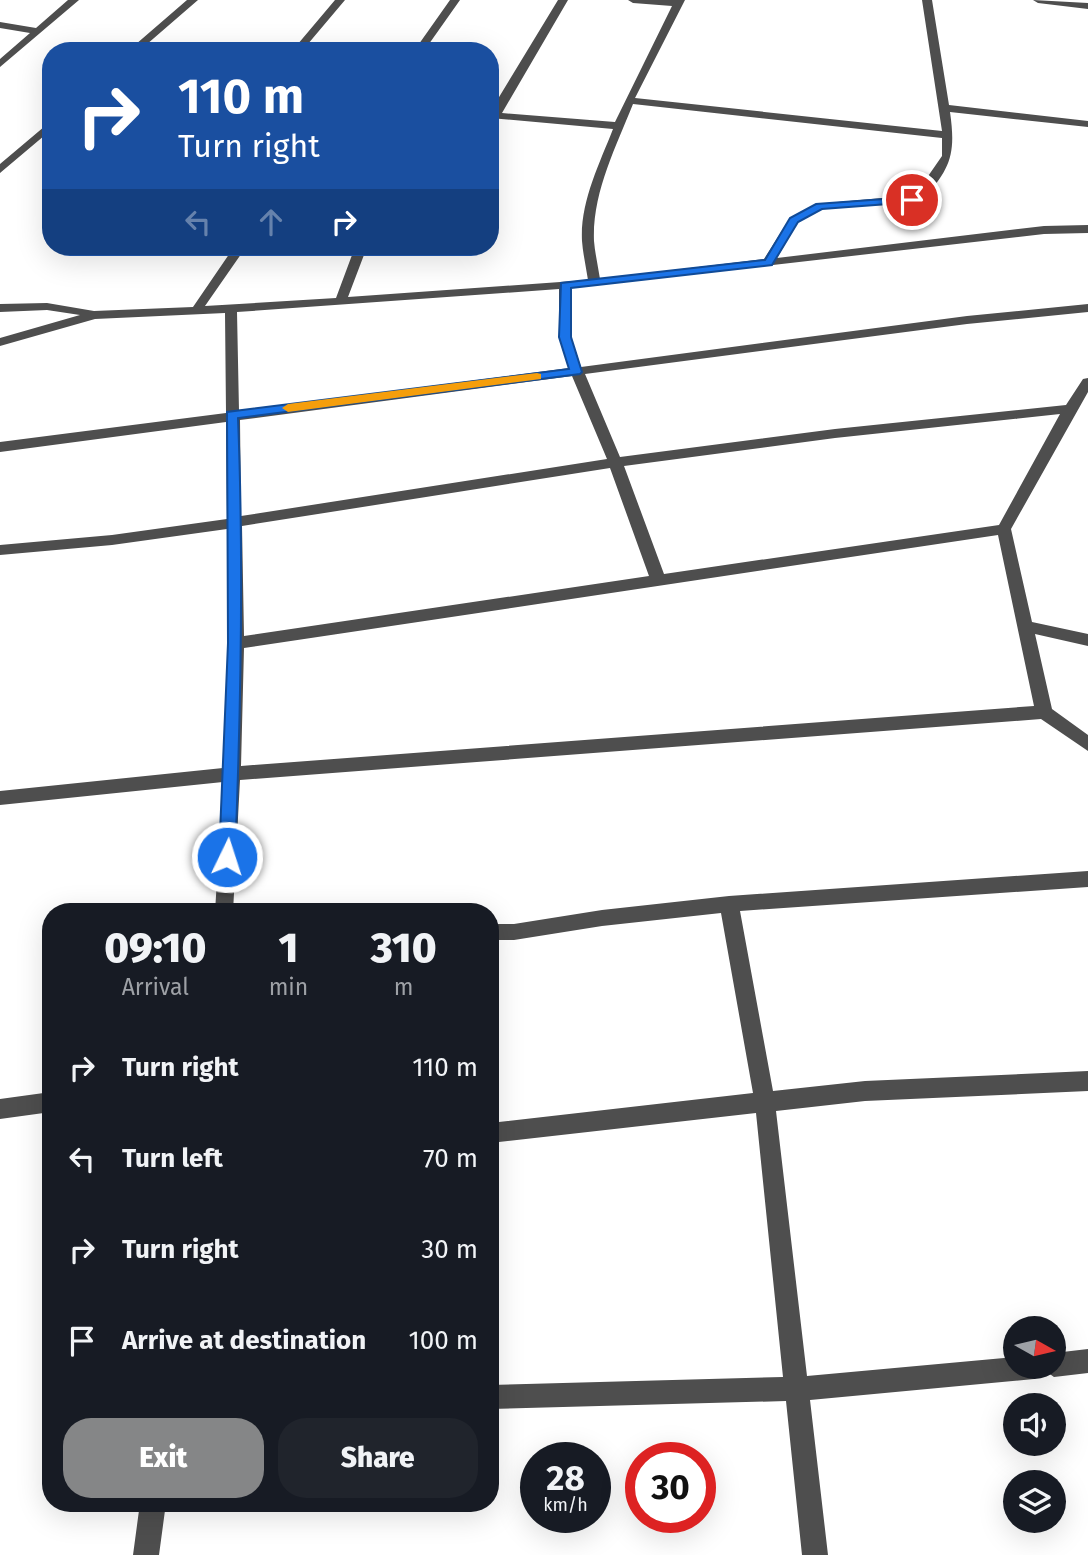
<!DOCTYPE html>
<style>
body{margin:0;font-family:"Fira Sans",sans-serif;background:#20242c;color:#f1f3f6;height:100vh;display:flex;flex-direction:column;font-size:26px;white-space:nowrap}
*{box-sizing:border-box;margin:0}
p{font-size:23px;color:#9ea1a6}
.icon{flex:none;width:38px;height:38px;fill:none;stroke:currentColor;stroke-width:2;stroke-linecap:round;stroke-linejoin:round}
.map{position:relative;flex:1;overflow:hidden}
.sheet{position:absolute;left:42px;top:903px;width:457px;height:609px;display:flex;flex-direction:column;background:#171b24;border-radius:28px;box-shadow:0 7px 28px #0002}
.sheet>*{flex:none}
.hud{position:absolute;left:42px;top:42px;width:457px;height:214px;border-radius:28px;box-shadow:0 7px 28px #0002;background:#1a4fa0;color:#fff;overflow:hidden}
.needle{width:46px;rotate:98deg}
.controls{position:absolute;left:1003px;top:1316px;display:grid;gap:14px}
.controls a{display:grid;place-items:center;width:63px;height:63px;border-radius:50%;background:#171b24;box-shadow:0 7px 28px #0002;font-size:35px}
.speed{position:absolute;left:520px;top:1442px;display:flex;gap:14px;font-size:35px;font-weight:700;text-align:center}
.speed>*{display:grid;place-content:center;width:91px;height:91px;border-radius:50%;background:#171b24;box-shadow:0 7px 28px #0002;line-height:1}
.speed small{font-size:18px;font-weight:400}
.speed .limit{border:10px solid #d22;background:#fff;color:#111}
.pin{position:absolute;display:grid;place-items:center;width:60px;height:60px;color:#fff;margin:-30px;border:4px solid #fff;border-radius:50%;box-shadow:0 2px 7px #0007}
.me{position:absolute;width:77px;margin:-38px;rotate:4deg;stroke-linejoin:round;filter:drop-shadow(0 0 5px #0008)}
.turn{display:flex;align-items:center;gap:24px;height:147px;padding:0 21px;font-size:32px}
.turn .icon{width:91px;height:91px;stroke-width:2.5}
.turn b{display:block;font-size:49px;line-height:60px}
.lanes{display:flex;align-items:center;height:66px;padding:0 21px;background:#0003;justify-content:center;gap:35px;direction:ltr}
.lanes .off{opacity:.35}
.eta{display:flex;justify-content:space-evenly;align-items:center;height:119px;text-align:center}
.eta b{font-size:42px;font-weight:800;line-height:49px}
.button{display:flex;gap:14px;margin-top:auto;padding:14px 21px}
.button a{flex:1;height:80px;border-radius:28px;background:#858687;color:#fff;font-size:28px;font-weight:800;line-height:80px;text-align:center}
.button a+a{background:#20242c;color:#f1f3f6}
ul{padding:0;list-style:none}
li{display:flex;align-items:center;gap:21px;height:91px;padding:0 21px}
li div{flex:1}
li b{display:block;font-size:26px}
li em{font-style:normal}
.map>svg:first-child{display:block}
.lines{fill:none;stroke-linecap:round;stroke-linejoin:round}
.minor{fill:#4e4e4e;fill-rule:evenodd}
.route{fill:#1a73e8;stroke:#114b97;stroke-width:2}
.slow{fill:#f59e0b}
</style>
<div class="map">
<svg width="1088" height="1555" viewBox="0 0 1088 1555">
<rect width="100%" height="100%" fill="#fff"/>
<g class="lines">
<path class="minor" d="M68,0h11l-79,67v-8l30,-26 -30,-5v-6l36,6z
M187,0h11l-59,51h-11z
M335,0h10l-43,51h-10z
M450,0h10l-36,51h-10z
M558,0h10l-66,113 113,9 57,-116 -39,-3 -5,-3h57l-50,98 307,33 -20,-131h10l17,105 139,16v6l-138,-15c6,42 1,57 -28,88l-99,9 -25,13 -21,36 267,-32 44,-1v8l-44,1 -473,54v49l10,30 386,-51 121,-12v8l-121,12 -382,50 35,83 215,-28 231,-24 17,-26 5,-1v14l-77,137 21,93 56,12v12l-53,-12 17,75 36,26v16l-47,-32 -801,61 -7,132h-18l8,-130 -223,23v-14l223,-23 5,-125 -1,-114 -115,16 -112,10v-10l112,-10 115,-16 -1,-97 -226,30v-10l226,-29 -1,-100 -130,6 -95,27v-8l80,-23 -33,-5 -47,2v-8l47,-1 47,8 99,-4 41,-60h12l-41,59 131,-8 19,-51h12l-19,50 240,-17c-2,-13 -5,-26 -6,-39 -2,-39 17,-76 31,-112l-123,-11v-6zM633,104l309,34v18l-27,39 -99,9 -26,14 -26,41 -164,20c-2,-13 -5,-26 -6,-38 -2,-48 22,-94 39,-137zM559,289v48l10,31 -330,43 -2,-99zM572,376l35,83 -366,57 -1,-96zM1060,414l-61,111 -335,49 -40,-108 211,-28zM610,468l39,108 -405,60 -2,-110zM998,535l36,171 -793,60 3,-118z
M1033,0l55,3v6l-50,-6z
M51,121v9l-51,43v-9z
M1088,871v16l-348,24 33,180 92,-10 223,-10v20l-223,10 -89,10 31,265 208,-19v10h39v-14l34,-4v24l-34,4 -10,-7 -2,5 -8,4 -224,21 18,155h-26l-16,-154 -296,8v-24l293,-8 -27,-264 -266,30v-20l263,-30 -32,-180 -119,13 -88,14h-24v-16h24l88,-14 127,-14z
M51,1092v20l-51,7v-20z
M140,1503h26l-7,52h-26z"/>
</g>
<path class="route" d="M912,197l5,3 -2,2 -93,7 -24,13 -26,43 -201,23v49l11,35 -2,2 -342,44c6,147 3,292 -3,439l-2,5h-12l-2,-5 9,-214 -1,-231 342,-43 -10,-32 2,-54 204,-23 25,-42 26,-14z"/>
<path class="slow" d="M537,373l4,1v5l-253,33 -6,-4 6,-4z"/>
</svg>
<div class="controls">
<a><svg class="needle" viewBox="-14 -14 28 28"><path d="M0-13l5 13h-10z" fill="#e53935"/><path d="M0 13l5-13h-10z" fill="#9ea1a6"/></svg></a>
<a><svg class="icon" aria-label="sound" viewBox="0 0 24 24"><path d="M4 9h4l5-4v14l-5-4H4zM17 9q2 3 0 6"/></svg></a>
<a><svg class="icon" aria-label="layers" viewBox="0 0 24 24"><path d="M12 4l9 5-9 5-9-5zM3 14l9 5 9-5"/></svg></a>
</div>
<div class="speed"><div>28<small>km/h</small></div><div class="limit">30</div></div>
<div class="pin" style="left:912px;top:200px;background:#d93025"><svg class="icon" aria-label="arrive" viewBox="0 0 24 24"><path d="M6 21V4h12l-3 4 3 4H6"/></svg></div>
<svg class="me" style="left:227px;top:857px" viewBox="-20 -20 40 40"><circle r="17" fill="#1a73e8" stroke="#fff" stroke-width="3"/><path d="M0-11L8 9 0 5-8 9z" fill="#fff"/></svg>
<div class="hud">
<div class="turn"><svg class="icon" aria-label="right" viewBox="0 0 24 24"><path d="M7 20v-9h11M14 6l5 5-5 5"/></svg><div><b>110 m</b>Turn right</div></div>
<div class="lanes"><svg class="icon off" aria-label="left" viewBox="0 0 24 24"><path d="M17 20v-9H6M10 6l-5 5 5 5"/></svg><svg class="icon off" aria-label="ahead" viewBox="0 0 24 24"><path d="M12 20V5M6 11l6-6 6 6"/></svg><svg class="icon" aria-label="right" viewBox="0 0 24 24"><path d="M7 20v-9h11M14 6l5 5-5 5"/></svg></div>
</div>
<section class="sheet">
<div class="eta">
<div><b>09:10</b><p>Arrival</p></div>
<div><b>1</b><p>min</p></div>
<div><b>310</b><p>m</p></div>
</div>
<ul>
<li><svg class="icon" aria-label="right" viewBox="0 0 24 24"><path d="M7 20v-9h11M14 6l5 5-5 5"/></svg><div><b>Turn right</b></div><em>110 m</em></li>
<li><svg class="icon" aria-label="left" viewBox="0 0 24 24"><path d="M17 20v-9H6M10 6l-5 5 5 5"/></svg><div><b>Turn left</b></div><em>70 m</em></li>
<li><svg class="icon" aria-label="right" viewBox="0 0 24 24"><path d="M7 20v-9h11M14 6l5 5-5 5"/></svg><div><b>Turn right</b></div><em>30 m</em></li>
<li><svg class="icon" aria-label="arrive" viewBox="0 0 24 24"><path d="M6 21V4h12l-3 4 3 4H6"/></svg><div><b>Arrive at destination</b></div><em>100 m</em></li>
</ul>
<div class="button"><a>Exit</a><a>Share</a></div>
</section>
</div>
